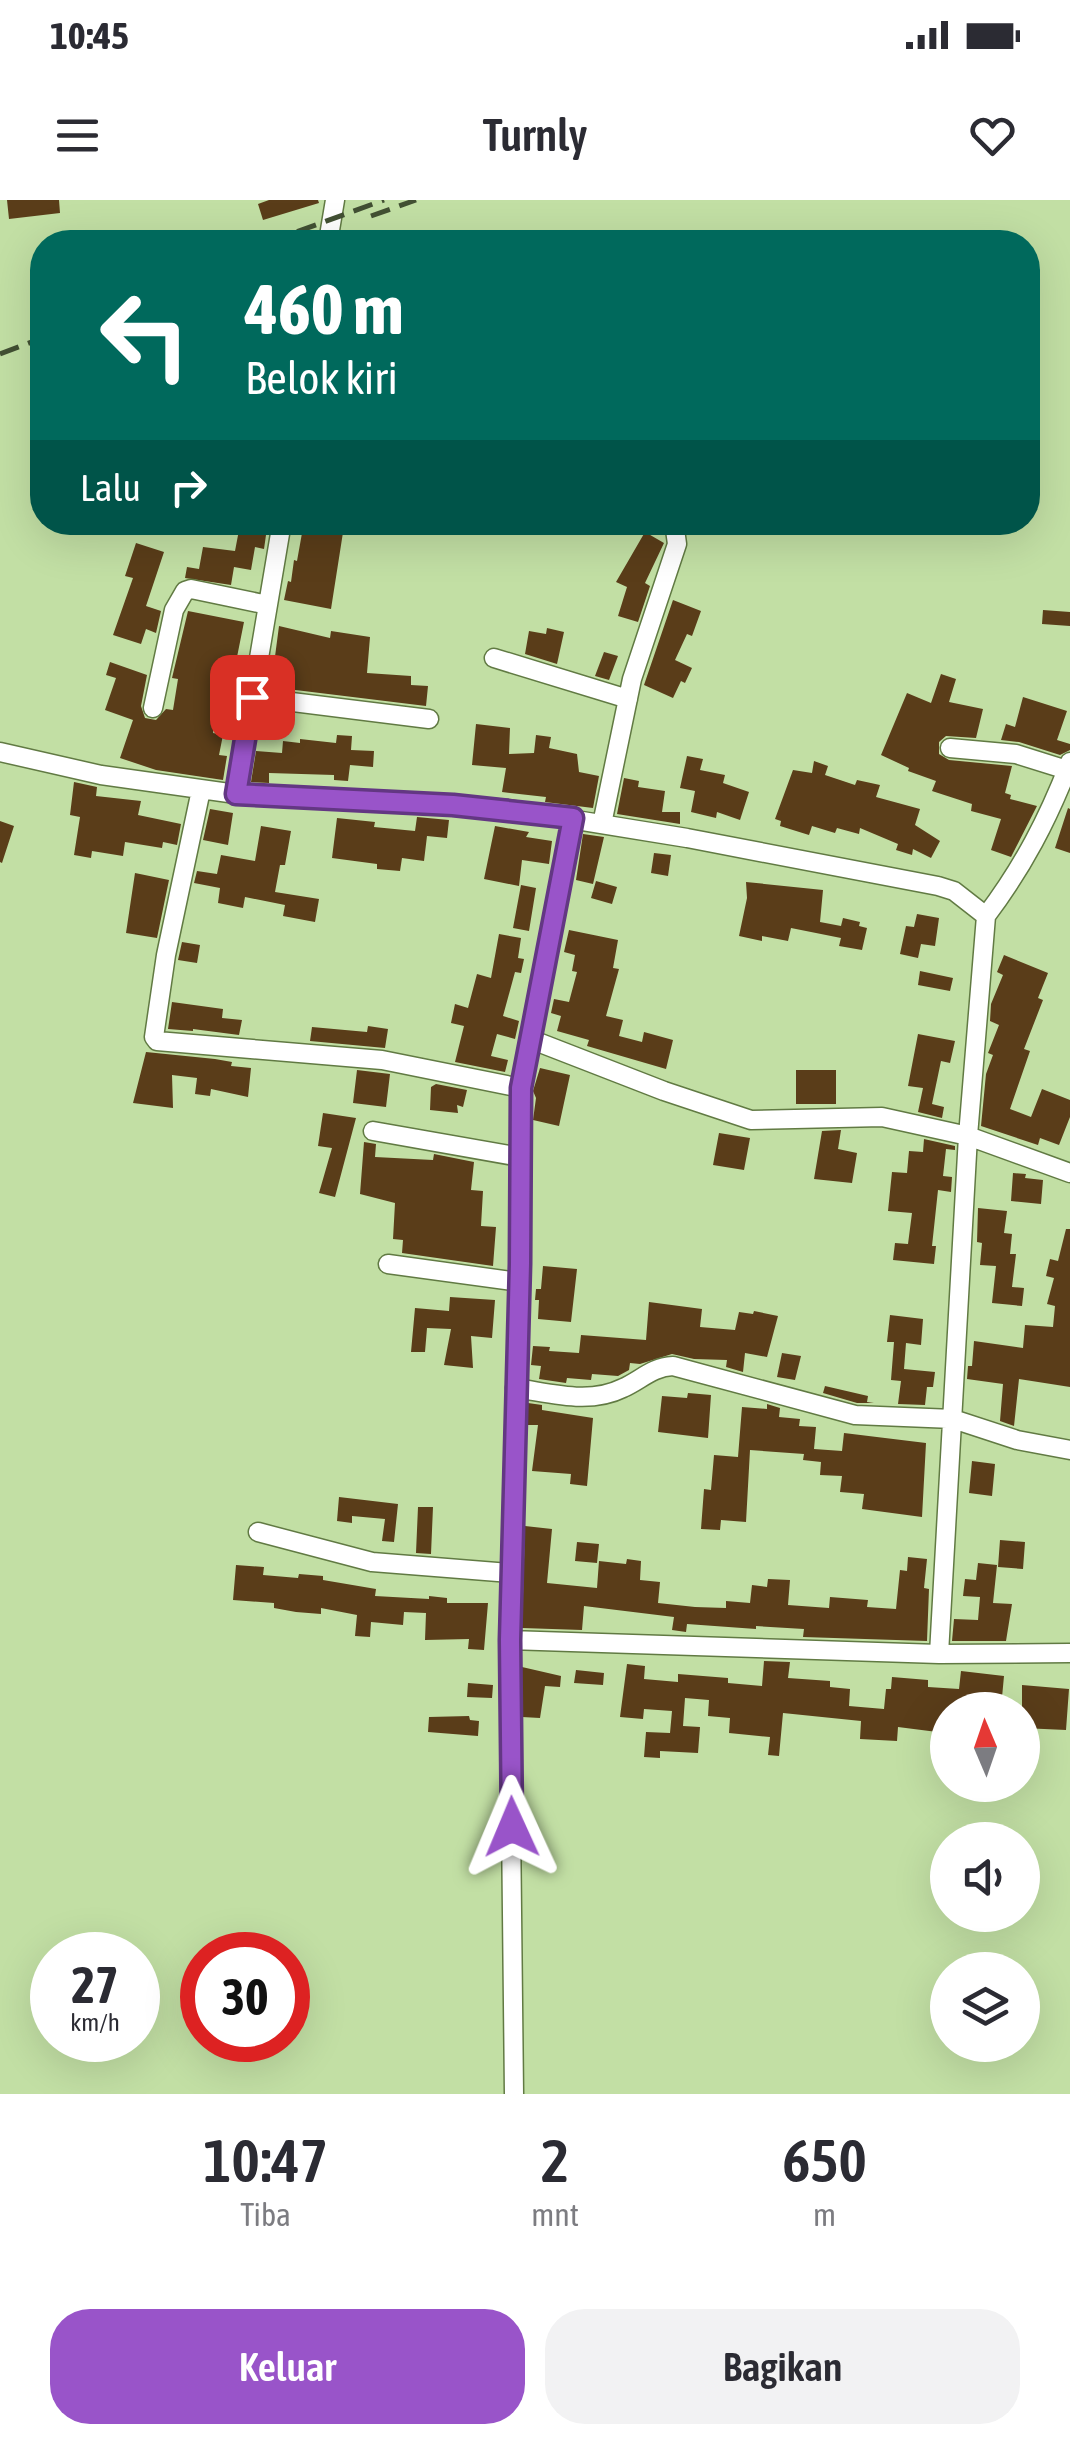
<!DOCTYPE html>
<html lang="id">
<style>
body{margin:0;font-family:"Asap Condensed",sans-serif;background:#f2f2f3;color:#2b2b33;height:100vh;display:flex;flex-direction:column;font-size:38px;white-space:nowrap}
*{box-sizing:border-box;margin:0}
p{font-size:32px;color:#7c7c81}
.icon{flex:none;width:55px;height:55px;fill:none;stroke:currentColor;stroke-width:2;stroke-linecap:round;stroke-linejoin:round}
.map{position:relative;height:1894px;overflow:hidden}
.panel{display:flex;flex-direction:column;background:#fff;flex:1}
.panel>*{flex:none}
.top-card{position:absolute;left:30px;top:30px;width:1010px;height:305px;border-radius:40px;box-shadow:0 10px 40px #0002;background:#00695c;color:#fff;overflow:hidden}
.needle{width:65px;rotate:358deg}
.tools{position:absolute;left:930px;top:1492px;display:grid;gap:20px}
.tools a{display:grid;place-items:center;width:110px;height:110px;border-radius:50%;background:#fff;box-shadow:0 10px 40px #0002;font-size:50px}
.speed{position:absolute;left:30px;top:1732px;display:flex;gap:20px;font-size:50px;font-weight:700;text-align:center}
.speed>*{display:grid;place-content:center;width:130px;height:130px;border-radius:50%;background:#fff;box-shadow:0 10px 40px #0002;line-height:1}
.speed small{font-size:25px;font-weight:400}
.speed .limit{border:15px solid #d22;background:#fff;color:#111}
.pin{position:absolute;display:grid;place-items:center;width:85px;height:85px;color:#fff;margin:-42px;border-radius:20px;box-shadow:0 5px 15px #0006}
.me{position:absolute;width:110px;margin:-55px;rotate:359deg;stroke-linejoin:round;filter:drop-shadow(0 0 8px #0008)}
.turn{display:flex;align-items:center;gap:35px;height:210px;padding:0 50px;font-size:45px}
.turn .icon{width:130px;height:130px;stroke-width:2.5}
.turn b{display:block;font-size:70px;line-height:85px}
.then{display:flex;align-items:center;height:95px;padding:0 50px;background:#0003;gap:20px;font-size:38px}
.eta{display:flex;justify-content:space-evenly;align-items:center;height:170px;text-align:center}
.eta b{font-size:60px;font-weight:600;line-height:70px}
.primary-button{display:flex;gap:20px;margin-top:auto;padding:20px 50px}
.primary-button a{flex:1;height:115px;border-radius:40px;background:#9954c9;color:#fff;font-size:40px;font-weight:600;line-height:115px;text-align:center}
.primary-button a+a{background:#f2f2f3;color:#2b2b33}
.status{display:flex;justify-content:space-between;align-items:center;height:70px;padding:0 50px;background:#fff;direction:ltr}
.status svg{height:28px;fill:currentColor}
header{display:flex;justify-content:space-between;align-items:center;height:130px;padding:0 50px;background:#fff;font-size:45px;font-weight:600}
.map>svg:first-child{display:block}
.building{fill:#5a3d19}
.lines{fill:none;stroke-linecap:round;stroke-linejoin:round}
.minor-casing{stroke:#617a43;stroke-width:21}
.minor{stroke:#fff;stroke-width:18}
.rail{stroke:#425033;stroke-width:5;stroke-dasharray:20 10;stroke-linecap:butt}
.route-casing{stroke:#633783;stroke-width:25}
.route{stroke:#9954c9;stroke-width:18}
</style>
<div class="status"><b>10:45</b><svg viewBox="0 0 49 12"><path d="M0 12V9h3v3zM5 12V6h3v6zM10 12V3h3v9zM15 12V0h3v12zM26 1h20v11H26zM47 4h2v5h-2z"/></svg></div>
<header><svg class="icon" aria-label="menu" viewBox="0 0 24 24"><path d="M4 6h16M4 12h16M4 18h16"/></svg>Turnly<svg class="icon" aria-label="heart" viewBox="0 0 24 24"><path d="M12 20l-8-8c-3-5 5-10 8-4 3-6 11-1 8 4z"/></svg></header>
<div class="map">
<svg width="1070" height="1894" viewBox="0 0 1070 1894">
<rect width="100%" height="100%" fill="#c2dfa4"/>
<path class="building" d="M7,0h52l1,13 -51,6z
M269,0h49l1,3 -56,17 -5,-16z
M304,322l40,4 -13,83 -47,-9 4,-19 3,1 3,-22 3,1z
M239,330l27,5 -2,14 -9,-2 -4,23 -17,-3 -3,18 -46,-7 2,-11 12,2 4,-22 32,4z
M645,332l19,11 -19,40 5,3 -12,36 -20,-6 9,-29 -11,-5z
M136,343l28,9 -18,54 15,5 -5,22 -10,-4 -5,15 -28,-9 20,-57 -8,-2z
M673,400l28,11 -9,25 -5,-2 -12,26 17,8 -7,15 -4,-2 -8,17 -29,-13z
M1043,410l27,2v14l-28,-2z
M188,411l56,11 -7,35 -6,-1 -4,26 -7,-1 -7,36v16l10,2 -4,20 8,1 -4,24 -67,-10 -36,-12 13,-38 -28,-10 11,-32 -10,-3 4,-13 37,13 -6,31 4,12 11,2 10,-11 7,1 5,-31 -6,-1z
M279,426l51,12 1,-7 39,6 -3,36 44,3v9l17,1 -2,20 -155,-19z
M547,428l17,4 -7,32 -32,-10 4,-23 17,3z
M604,452l14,4 -9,24 -14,-4z
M941,474l15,5 -7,23 34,7 -7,29 -30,-2 -7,6v12l10,6 63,6 -7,27 6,2 -1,4 27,7 -26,51 -20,-7 10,-31 -30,-8 1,-7 -40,-13 4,-10 -28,-10 1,-3 -28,-13 26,-62 24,10z
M1023,497l44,14 -10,29 13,4v6l-10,5 -41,-13 -18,-2 5,-16 9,3z
M476,524l34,4 -1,26 25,-1 2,-18 15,2 -2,11 28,6 2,18 20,4 -6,32 -48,-6 1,-5 -44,-5 4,-24 -34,-3z
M337,535l15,1 -1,14 23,1 -1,16 -23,-2 -2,16 -14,-1v-5l-65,-2v10l-18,-1 5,-31 26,2 1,-12 17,2v-4l36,4z
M687,556l16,3 -3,11 25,5 -2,8 26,9 -9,28 -23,-8 -1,6 -25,-6 4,-21 -15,-3z
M814,561l14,5 -3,9 30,10 2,-5 23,5 -4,12 44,12 -5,16 25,16 -9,17 -18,-9 -1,6 -16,-5 2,-6 -38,-16 -1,6 -22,-6 -2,5 -23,-7 -3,9 -29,-9 1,-5 -6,-2 18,-49 19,3z
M624,578l15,3 -1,6 27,4 -3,21h18v12l-63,-10z
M74,582l23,5 -1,9 45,5 -3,14 43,9 -4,21 -14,-3 -1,6 -37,-6 -2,14 -31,-5 -1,7 -17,-3 6,-38 -10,-2z
M1068,608l2,1v44l-15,-5z
M210,609l23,4 -5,32 -25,-5z
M417,617l32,3 -2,18 -20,-2 -3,25 -22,-3 -2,13 -23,-2v-5l-45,-6 5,-40 38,4 -1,5 41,4z
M0,621l14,5 -12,37 -2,-1z
M261,626l30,5 -6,34h-5l-5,27 44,7 -4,23 -32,-6 2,-11 -40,-8 -2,11 -25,-5 2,-15 -26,-5 3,-12 20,3 4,-19 34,6z
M495,626l34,6 -3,5 26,4 -3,23 -27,-4 -3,26 -35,-7z
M583,634l21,3 -11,47 -17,-4z
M654,653l17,2 -3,21 -17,-3z
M135,673l34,7 -12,58 -31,-5z
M596,681l21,6 -5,17 -21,-6z
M746,682l77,8 -3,32 21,4 2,-8 17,4 -1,4 8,2 -5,22 -23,-4 2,-8 -50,-10 -3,13 -26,-5v5l-23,-5 8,-38z
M521,685l15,3 -7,43 -16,-3z
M917,714l22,4 -4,28 -14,-2 -3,14 -18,-4 6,-28 8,1z
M569,730l49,10 -5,28 6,1 -13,47 17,4 -4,16 23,6 2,-10 29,8 -7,29 -79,-23 2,-6 -32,-9 4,-15 -10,-3 3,-14 15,3 8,-30 -5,-1 3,-16 -11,-3z
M499,734l22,4 -3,20 6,1 -3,14 -6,-1 -12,44 16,5 -4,18 -18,-5 -6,22 17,4 -3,12 -50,-10 9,-36 -13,-3 4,-19 13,4 9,-34 14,4z
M182,742l18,3 -3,18 -19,-3z
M1004,755l44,18 -10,25 5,2 -19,49 6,2 -20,58 21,8 11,-28 28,11v17l-11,28 -19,-7 -2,7 -57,-19 5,-52 7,-19 -5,-2 11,-28 -9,-4 1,-17 12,-29 -6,-3z
M920,771l33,7 -3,13 -32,-6z
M172,802l51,7 -1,9 20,2 -3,15 -46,-6v2l-25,-2z
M368,826l20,3 -3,19 -75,-7 2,-14 55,5z
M918,834l37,7 -5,22 -9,-2 -9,43 12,3 -2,11 -24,-6 5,-24 -15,-2z
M146,852l69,7 17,3 -1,4 20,2 -3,29 -37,-8 -1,7 -15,-2 2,-16 -25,-3 1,33 -40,-5z
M540,868l30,7 -11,51 -26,-6 3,-22 -3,-7z
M357,870l33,4 -4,33 -33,-4z
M796,870h40v34h-40z
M436,884l31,6 -4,17 -6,-2 1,8 -28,-3 1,-23z
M323,913l33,5 -21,79 -16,-4 13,-45 -14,-2z
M841,930l-3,19 19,4 -5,30 -38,-4 8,-48z
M719,933l31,5 -6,32 -31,-5z
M924,939l31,7v4l-9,-1 -3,27 9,1 -1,15 -13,-2 -6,56h4l-2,18 -41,-4 2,-17 13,1 4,-31 -24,-2 4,-39 15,1 2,-22 14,1z
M364,942l12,2 -1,13 58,3 1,-6 40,8 -3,28 12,1 -2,35 15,1 -3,39 -91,-13 1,-13 -10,-1 2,-36 -35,-9z
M1013,973l13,1 -1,4 18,2 -2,24 -30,-3z
M978,1008l29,3 -3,22 8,1 -2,20h6l-4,33 12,1 -2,18 -30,-3 4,-37 -16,-1 2,-22 -5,-1z
M1066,1029h4v158l-51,-8 -5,47 -14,-5 3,-37 -36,-5 1,-13h4l2,-25 49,7 2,-23 28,2 2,-21 -8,-2 7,-26 -8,-2 4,-17 8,2z
M543,1066l34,3 -6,53 -33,-3 1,-19h-4l1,-11h5z
M450,1097l45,3 -3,38 -21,-2 2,32 -29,-3 7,-36 -24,-1 -2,24h-14l4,-44 34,3z
M649,1102l53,7 -2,18 35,3 4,-18 14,2 1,-3 24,5 -11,41 -22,-4 -2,19 -17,-5 1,-7 -33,-1 -22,-5 -32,10 -10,-1 -1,7 -11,6 -26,-2 -1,6 -24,-2 -1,5 -27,-4 2,-13 -10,-1 2,-19 17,1 -1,4 30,2 2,-18 65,5z
M890,1115l33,4 -2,26 -15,-2 -2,26 31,3 -2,15h-6l-2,18 -27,-1 3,-23 -10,-1 3,-38h-7z
M782,1153l19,3 -6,24 -18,-3z
M825,1186l43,10 -1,6 7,1h-17l-34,-10z
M688,1193l23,2 -3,43 -50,-6 4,-36 25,2z
M528,1203l14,2v5l51,8 -6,68 -17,-2 1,-10 -39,-3 6,-46h-10z
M767,1204l13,4 -1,9 21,2 -1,7 17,1 -2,22 28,2 2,-18 82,10 -4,74 -60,-8 2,-15 -24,-2 2,-16 -22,-1 1,-13 -18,-2 1,-6 -54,-4 -4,72 -25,-2 -1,10 -19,-1 3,-40 7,1 3,-35 24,2 4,-50 25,2z
M972,1261l23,3 -3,32 -23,-3z
M339,1297l59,7 -4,38 -12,-1 3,-22 -33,-3v7l-15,-2z
M418,1307h15l-2,47 -15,-1z
M525,1326l27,3 -5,54 50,5 2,-27 27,3 1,-5 14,2 -1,19 20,2 -2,21 37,4 31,1v-7l24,2 2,-18 15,2 1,-8 22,1 -2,25 41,3 1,-11 38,3 -1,7 29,2 4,-39 7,1 1,-14 19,2 -3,29 5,1 -2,52 -124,-4 1,-8 -48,-3v3l-69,-5 -1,8 -14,-2 2,-13 -90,-11 -2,24 -60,-2z
M1000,1340l25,2 -2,27 -25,-2z
M577,1342l22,2 -2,19 -22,-2z
M978,1363l19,2 -4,38 19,1 -6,37h-54l2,-22 24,1 2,-23 -17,-1 2,-17 11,1z
M236,1365l28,2 -1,8 35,3 1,-4 24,2v4l53,9 -1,7 54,3v-3l18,2v5h41l-4,47 -16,-1 1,-10 -44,1 1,-27 -22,-1 -1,13 -32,-3 -1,15 -15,-1 2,-21 -36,-7v6l-25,-2 -22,-4v-5l-41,-3z
M764,1461l26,1 -2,16 42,3v6l20,2 -1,17 35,3 2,-20h5l1,-12 36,3v7l31,2 2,-18 43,5 -3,32 -53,2 -3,23 -47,-6 -1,14 -37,-2 1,-18 -78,-8 -4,43 -11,-1 2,-18 -41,-4 1,-15 -22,-2 1,-16 -24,-2 -2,28 17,1 -2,26 -38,-2v7l-16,-1 2,-25 24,1 2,-22 -28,-2 -1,10 -23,-2 7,-53 18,2 -1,13 34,3v-8l50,4v5l34,3z
M522,1467l39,9 -1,11 -15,-1 -5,32 -18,-1z
M576,1470l28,3 -1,12 -29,-2z
M468,1483l25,2 -1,13 -25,-1z
M1022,1485l47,4 -3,41 -44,-2z
M469,1516l1,4 9,1 -1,15 -50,-4 1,-15z"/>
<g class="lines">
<defs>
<path id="minor" d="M328,42l7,-42
M282,322l-46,272 272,15 179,29 251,48 16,5 32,25c37,-49 62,-97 84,-154
M494,458l134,41
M252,497l177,22
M153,508l21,-98 11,-19 6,-2 77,16
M950,548l66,6 51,16
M0,552l101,23 135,19
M201,590l-35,165 -12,82 3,4 225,19 139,28
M602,624l30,-145 45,-135 -3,-22
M530,839l134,52 87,29 131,-3 86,19 102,37
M373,931l147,26
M388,1064l131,18
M515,1188c36,5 74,17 108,0 18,-8 29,-21 50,-22l182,49 98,4 64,21 53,10
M258,1332l114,30 139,11
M509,1440l430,14 29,-518 18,-220
M939,1454l131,-1
M514,1894l-5,-454 11,-376 1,-176 52,-270"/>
</defs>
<use href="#minor" class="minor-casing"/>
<use href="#minor" class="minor"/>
<path class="rail" d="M371,16l45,-16
M269,42l115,-42
M0,154l42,-16"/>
</g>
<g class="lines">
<defs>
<path id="route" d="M252,497l-16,97 217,11 120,13 -52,270 -1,176 -10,376 2,187"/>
</defs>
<use href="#route" class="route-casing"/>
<use href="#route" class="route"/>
</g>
</svg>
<div class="tools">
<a><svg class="needle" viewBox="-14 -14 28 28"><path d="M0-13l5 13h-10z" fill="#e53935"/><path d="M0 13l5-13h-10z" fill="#7c7c81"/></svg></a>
<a><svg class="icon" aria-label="sound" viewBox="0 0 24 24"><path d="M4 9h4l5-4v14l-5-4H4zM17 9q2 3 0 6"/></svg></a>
<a><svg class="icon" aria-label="layers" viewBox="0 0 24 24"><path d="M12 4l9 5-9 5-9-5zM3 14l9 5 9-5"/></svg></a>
</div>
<div class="speed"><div>27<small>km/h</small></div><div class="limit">30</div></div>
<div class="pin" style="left:252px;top:497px;background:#d93025"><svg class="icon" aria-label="arrive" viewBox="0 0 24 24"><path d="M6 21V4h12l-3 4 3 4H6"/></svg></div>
<svg class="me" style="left:512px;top:1627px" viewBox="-20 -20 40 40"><path d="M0-17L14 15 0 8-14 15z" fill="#9954c9" stroke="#fff" stroke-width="4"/></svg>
<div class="top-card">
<div class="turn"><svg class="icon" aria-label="left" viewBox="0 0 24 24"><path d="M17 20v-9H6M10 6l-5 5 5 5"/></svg><div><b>460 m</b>Belok kiri</div></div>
<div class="then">Lalu<svg class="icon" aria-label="right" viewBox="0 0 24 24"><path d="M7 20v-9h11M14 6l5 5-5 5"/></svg></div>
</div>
</div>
<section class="panel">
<div class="eta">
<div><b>10:47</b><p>Tiba</p></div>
<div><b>2</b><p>mnt</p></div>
<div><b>650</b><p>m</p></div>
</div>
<div class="primary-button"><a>Keluar</a><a>Bagikan</a></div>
</section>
